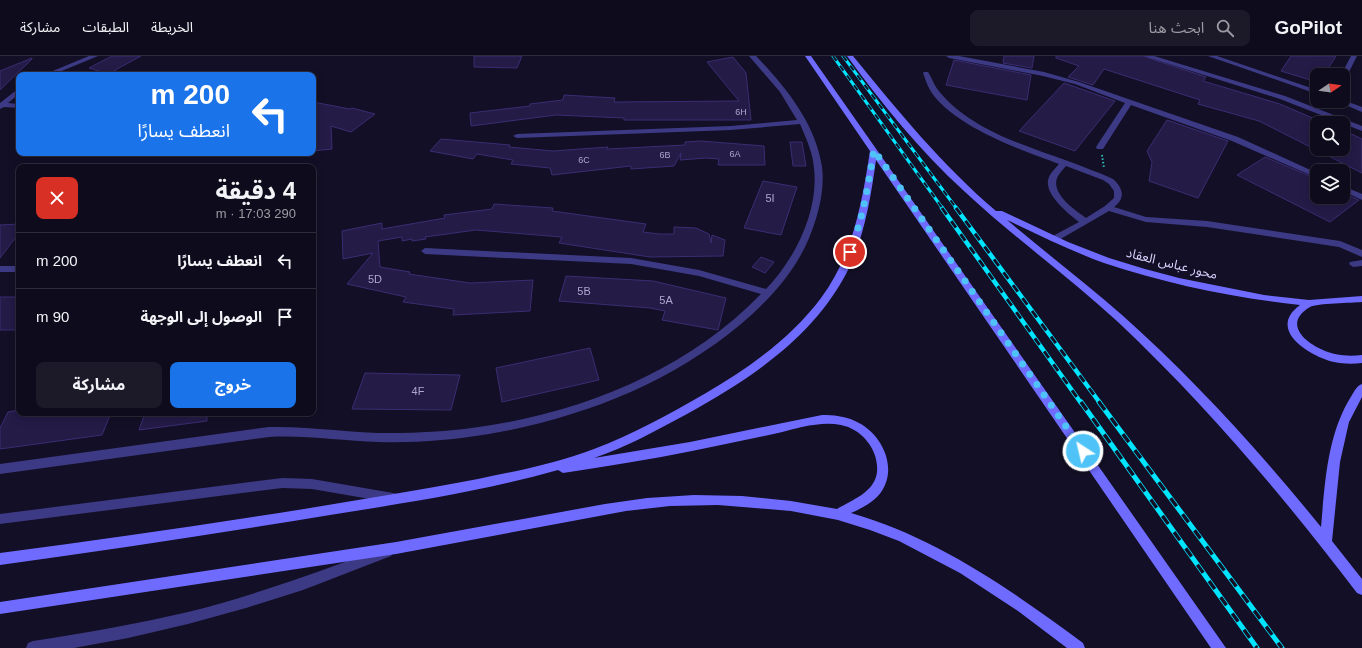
<!DOCTYPE html>
<html lang="ar">
<meta charset="utf-8">
<style>
body{margin:0;font-family:Arial,"Noto Sans Arabic",sans-serif;background:#1c1929;color:#f1f3f6;direction:rtl;height:100vh;display:flex;flex-direction:column;font-size:15px;white-space:nowrap}
*{box-sizing:border-box;margin:0}
p{font-size:13px;color:#9b9ba3}
.icon{flex:none;width:22px;height:22px;fill:none;stroke:currentColor;stroke-width:2;stroke-linecap:round;stroke-linejoin:round}
.map{position:relative;flex:1;overflow:hidden;direction:ltr}
.drawer{position:absolute;left:16px;top:108px;width:300px;height:252px;display:flex;flex-direction:column;background:#0e0b1c;border-radius:8px;box-shadow:0 2px 10px #0003,0 0 0 1px #2e2b3b;direction:rtl}
.drawer>*{flex:none}
.hud{position:absolute;left:16px;top:16px;width:300px;height:84px;border-radius:8px;box-shadow:0 2px 10px #0003,0 0 0 1px #2e2b3b;direction:rtl;background:#1a73e8;color:#fff;overflow:hidden}
.needle{width:26px;rotate:77deg}
.fabs{position:absolute;left:1310px;top:12px;display:grid;gap:8px}
.fabs a{display:grid;place-items:center;width:40px;height:40px;border-radius:8px;background:#0e0b1c;box-shadow:0 2px 10px #0003,0 0 0 1px #2e2b3b;font-size:20px}
.pin{position:absolute;display:grid;place-items:center;width:34px;height:34px;color:#fff;margin:-17px;border:2px solid #fff;border-radius:50%;box-shadow:0 1px 4px #0007}
.me{position:absolute;width:44px;margin:-22px;rotate:325deg;stroke-linejoin:round;filter:drop-shadow(0 0 3px #0008)}
.turn{display:flex;align-items:center;gap:14px;height:84px;padding:0 20px;font-size:18px}
.turn .icon{width:52px;height:52px;stroke-width:2.5}
.turn b{display:block;font-size:28px;line-height:34px}
.round{display:grid;place-items:center;flex:none;width:42px;height:42px;border-radius:8px;background:#1c1929}
.head{display:flex;align-items:center;justify-content:space-between;height:68px;padding:0 20px}
h1{font-size:24px;font-weight:700;line-height:30px}
.primary-button{display:flex;gap:8px;margin-top:auto;padding:8px 20px}
.primary-button a{flex:1;height:46px;border-radius:8px;background:#1a73e8;color:#fff;font-size:16px;font-weight:700;line-height:46px;text-align:center}
.primary-button a+a{background:#1c1929;color:#f1f3f6}
ul{padding:0;list-style:none}
li{display:flex;align-items:center;gap:12px;height:56px;padding:0 20px;border-top:1px solid #2e2b3b}
li div{flex:1}
li b{display:block;font-size:15px}
li em{font-style:normal}
header{display:flex;align-items:center;gap:24px;box-sizing:border-box;height:56px;padding:0 20px;background:#0e0b1c;border-bottom:1px solid #2e2b3b}
header strong{font-size:19px}
nav{display:flex;gap:22px;margin-inline-start:auto;font-size:14px}
.search{width:280px;height:36px;background:#1c1929;display:flex;align-items:center;gap:10px;box-sizing:border-box;padding:0 14px;border-radius:8px;color:#9b9ba3;font-size:15px}
.map>svg:first-child{display:block}
.building{fill:#241b47;stroke:#3b2d73}
.lines{fill:none;stroke-linecap:round;stroke-linejoin:round}
.path{stroke:#2fb8b0;stroke-width:2;stroke-dasharray:1.5 2;stroke-linecap:butt}
.minor{fill:#3d3a85;fill-rule:evenodd}
.tertiary{fill:#3d3a85;fill-rule:evenodd}
.secondary{fill:#6f6bff;fill-rule:evenodd}
.rail-far2-casing{stroke:#00e5ff;stroke-width:3}
.rail-far1-casing{stroke:#00e5ff;stroke-width:4.5}
.rail-casing{stroke:#00e5ff;stroke-width:5}
.rail-far2{stroke:#130f26;stroke-width:2;stroke-dasharray:6;stroke-linecap:butt}
.rail-far1{stroke:#130f26;stroke-width:3;stroke-dasharray:8;stroke-linecap:butt}
.rail{stroke:#130f26;stroke-width:3.5;stroke-dasharray:10;stroke-linecap:butt}
.route{stroke:#4fc3f7;stroke-width:7;stroke-dasharray:0 12.6}
.labels{text-anchor:middle;stroke-width:4;stroke-linejoin:round;paint-order:stroke}
.far-number-label{font-size:9px;fill:#aca6d1}
.number-label{font-size:11px;fill:#aca6d1}
.street-label{font-size:13px;fill:#d9d4ff;stroke:#130f26}
</style>
<header>
<strong>GoPilot</strong>
<div class="search"><svg class="icon" aria-label="search" viewBox="0 0 24 24"><circle cx="10" cy="10" r="6"/><path d="M15 15l6 6"/></svg>ابحث هنا</div>
<nav><a>الخريطة</a><a>الطبقات</a><a>مشاركة</a></nav>
</header>
<div class="map">
<svg width="1362" height="592" viewBox="0 0 1362 592">
<rect width="100%" height="100%" fill="#130f26"/>
<path class="building" d="M112,0h29l-33,18 -19,-6z
M474,0h48l-5,12 -43,-1z
M1004,0h30l-2,12 -29,-5z
M1056,0h87l63,21 -3,4 77,23 37,16v29h26v-19l19,9v34l-103,-52 -61,-17 2,-4 -96,-31 -11,16 -25,-8 11,-11 -23,-8z
M1291,0h45l-12,19h-7v7l-36,-11z
M733,1l13,16 5,47h-127v-2l-68,-3 -85,11 -1,-13 60,-7v-2l33,-4 1,-5 51,3 -1,4 125,-1 -32,-39z
M32,2v1l-32,31v-19z
M954,4l77,15 -4,25 -81,-15z
M1064,27l51,18 -40,50 -56,-20z
M313,46l37,7 2,-1 23,6 -24,18 -20,-6 1,23 -19,2z
M1167,64l61,21 -30,57 -49,-17 3,-19 -5,-11z
M441,83l69,6 -1,2 44,4 55,-4 -1,2 78,-4v-3l16,-1 63,5 1,19h-47l1,-6 -13,-1 -26,2 1,-7 -7,13 -43,3v-3l-79,9 -2,-7 -39,-4 2,-4 -36,-6 -4,5 -43,-8z
M790,86h12l4,24h-13z
M1265,101l52,22v18h26v-4l16,7 -29,22 -93,-47z
M763,125l34,6 -16,48 -37,-7z
M494,148l59,4 -1,3 94,13 -3,8 16,2h15v-7l22,1 13,6 2,9 1,-8 13,5 -2,16 -73,1 -91,-14 3,-6 -86,-7 -51,7 1,2 -14,2v-2l-10,2v-4l-24,4 2,26 30,5 -1,2 61,9 63,-3 -3,31 -77,4 1,-6 -51,-7 3,-5 -59,-13 26,-31 -30,6 -1,-28 40,-8v6l63,-11 -1,-3 48,-6z
M19,168v9l-19,25v-33z
M761,201l13,5 -9,11 -13,-6z
M566,220l87,5 73,17 -8,32 -56,-10 3,-9 -15,-3 -91,-7z
M0,241h19v33h-19z
M590,292l9,32 -97,22 -6,-34z
M365,317l95,2 -9,35 -99,-1z
M19,354v3h92l-9,22 -102,14v-21l8,-16z
M145,357h62v8l-68,9z"/>
<g class="lines">
<path class="path" d="M1102,99l2,13"/>
<path class="minor" d="M89,0h9l-46,19h-9z
M749,0h7c29,30 60,68 66,111 3,23 -4,50 -13,71 -14,34 -40,62 -68,86 -72,60 -160,94 -252,110 -36,6 -73,9 -110,8 -37,-1 -73,-7 -110,-5l-269,37v-10l269,-37c43,-1 87,7 130,6 129,-1 270,-44 362,-139l-62,-18 -68,-12 -206,-10 -4,-3 4,-3 206,10 68,12 67,19c29,-30 53,-78 48,-121 -1,-15 -8,-30 -14,-44l-69,6 -214,8 -4,-2 4,-2 214,-8 66,-6 -17,-28z
M946,0h13l85,16 35,10 159,55 79,36v5l-85,-37 -101,-36 -28,44h-6l-1,-2 29,-44 -50,-19 -32,-8 -94,-18z
M1144,0h10l131,40 77,30v5l-82,-32z
M1208,0h9l100,34v4z
M1351,0h6l-11,22 -3,2v-5h-2z
M924,16h4c4,6 6,13 10,18 31,39 85,55 130,71 15,6 30,11 45,18 10,9 13,19 1,28l32,10 61,4 133,20 22,9v7l-23,-10 -132,-20 -61,-5 -37,-11 -52,30h-6l-1,-2 1,-2 28,-15c-11,-9 -37,-29 -30,-45 2,-5 7,-9 10,-13 -38,-14 -107,-38 -129,-74 -3,-5 -5,-12 -7,-17zM1066,110l37,14 6,4 5,7v7l-9,8 -19,12c-11,-8 -37,-25 -28,-42 2,-3 5,-7 8,-10z
M19,32v6l-11,9 11,1v4l-15,-1 -4,2v-6z
M1343,44l19,7v5l-26,-11h7z
M1343,130l19,8v6l-19,-9z
M1362,204v6l-9,1 -4,-3 1,-2z
M0,210h19v6h-19z"/>
<path class="tertiary" d="M282,422l30,1 81,14 4,1 2,4 -2,4 -4,1 -81,-14 -30,-1 -282,36v-10z
M387,490l4,2 2,4 -2,4 -88,34 -57,18 -58,16 -60,14 -54,10h-48l2,-5 5,-2c52,-8 104,-17 155,-29 68,-17 134,-41 199,-66z"/>
<path class="secondary" d="M805,0h6l415,592h-15l-335,-488c-5,36 -11,73 -26,106 -33,69 -98,112 -163,148 -30,16 -60,33 -93,44l96,-16 132,-27c11,0 23,1 33,6 28,12 46,51 22,76 -7,7 -17,12 -26,16 87,25 160,77 232,130l2,5h-18l-49,-37 -58,-38 -61,-32 -29,-11 -32,-10 -47,-9 -73,-6 -48,1 -44,5 -230,43 -396,60v-12l396,-60 209,-38 42,-6 47,-3 48,1 49,5 46,8c15,-9 38,-17 40,-37 2,-22 -15,-43 -36,-47 -21,-4 -42,3 -63,8 -28,6 -57,12 -86,18 -43,9 -86,15 -129,22l-5,-3c-74,21 -152,33 -228,45 -110,18 -220,35 -330,50v-12c101,-13 203,-28 304,-44 58,-10 116,-19 174,-30 39,-8 79,-16 116,-30 39,-15 76,-35 112,-56 43,-25 85,-55 115,-95 32,-43 41,-95 49,-147z
M847,0h6c45,55 89,109 143,155h6l66,31 41,16 36,11 34,9 85,17 45,5 53,-4v6c-10,1 -45,1 -52,5 -32,19 3,42 25,47 9,2 18,2 27,1v8c-9,1 -19,1 -28,-1 -24,-6 -68,-32 -34,-57 -66,-7 -133,-21 -196,-42 -33,-12 -65,-28 -97,-43 38,32 77,62 115,95 72,64 138,137 199,212 4,-44 6,-93 31,-132 3,-5 5,-9 10,-11v13l-13,25 -9,40 -8,79 30,38v16l-5,-2c-73,-96 -151,-188 -239,-271 -50,-46 -105,-85 -154,-131 -44,-40 -82,-87 -117,-135z"/>
<defs>
<path id="rail-far2" d="M833,0l110,153
M843,0l114,153"/>
<path id="rail-far1" d="M942,152l139,195
M956,152l144,195"/>
<path id="rail" d="M1081,346l176,246
M1099,346l183,246"/>
</defs>
<use href="#rail-far2" class="rail-far2-casing"/>
<use href="#rail-far1" class="rail-far1-casing"/>
<use href="#rail" class="rail-casing"/>
<use href="#rail-far2" class="rail-far2"/>
<use href="#rail-far1" class="rail-far1"/>
<use href="#rail" class="rail"/>
</g>
<g class="lines">
<path class="route" d="M850,196c13,-33 18,-67 24,-102l209,301"/>
</g>
<g class="labels">
<g class="far-number-label">
<text x="741" y="59">6H</text>
<text x="735" y="101">6A</text>
<text x="665" y="102">6B</text>
<text x="584" y="107">6C</text>
</g>
<g class="number-label">
<text x="770" y="146">5I</text>
<text x="375" y="227">5D</text>
<text x="584" y="239">5B</text>
<text x="666" y="248">5A</text>
<text x="418" y="339">4F</text>
</g>
<g class="street-label">
<text transform="translate(1172 207) rotate(14)" y="5">محور عباس العقاد</text>
</g>
</g>
</svg>
<div class="fabs">
<a><svg class="needle" viewBox="-14 -14 28 28"><path d="M0-13l5 13h-10z" fill="#e53935"/><path d="M0 13l5-13h-10z" fill="#9b9ba3"/></svg></a>
<a><svg class="icon" aria-label="search" viewBox="0 0 24 24"><circle cx="10" cy="10" r="6"/><path d="M15 15l6 6"/></svg></a>
<a><svg class="icon" aria-label="layers" viewBox="0 0 24 24"><path d="M12 4l9 5-9 5-9-5zM3 14l9 5 9-5"/></svg></a>
</div>
<div class="pin" style="left:850px;top:196px;background:#d93025"><svg class="icon" aria-label="arrive" viewBox="0 0 24 24"><path d="M6 21V4h12l-3 4 3 4H6"/></svg></div>
<svg class="me" style="left:1083px;top:395px" viewBox="-20 -20 40 40"><circle r="17" fill="#4fc3f7" stroke="#fff" stroke-width="3"/><path d="M0-11L8 9 0 5-8 9z" fill="#fff"/></svg>
<div class="hud">
<div class="turn"><svg class="icon" aria-label="left" viewBox="0 0 24 24"><path d="M17 20v-9H6M10 6l-5 5 5 5"/></svg><div><b>200 m</b>انعطف يسارًا</div></div>
</div>
<section class="drawer">
<div class="head"><div><h1>4 دقيقة</h1><p>290 m · 17:03</p></div><a class="round" style="background:#d93025;color:#fff"><svg class="icon" aria-label="close" viewBox="0 0 24 24"><path d="M6 6l12 12M18 6L6 18"/></svg></a></div>
<ul>
<li><svg class="icon" aria-label="left" viewBox="0 0 24 24"><path d="M17 20v-9H6M10 6l-5 5 5 5"/></svg><div><b>انعطف يسارًا</b></div><em>200 m</em></li>
<li><svg class="icon" aria-label="arrive" viewBox="0 0 24 24"><path d="M6 21V4h12l-3 4 3 4H6"/></svg><div><b>الوصول إلى الوجهة</b></div><em>90 m</em></li>
</ul>
<div class="primary-button"><a>خروج</a><a>مشاركة</a></div>
</section>
</div>
